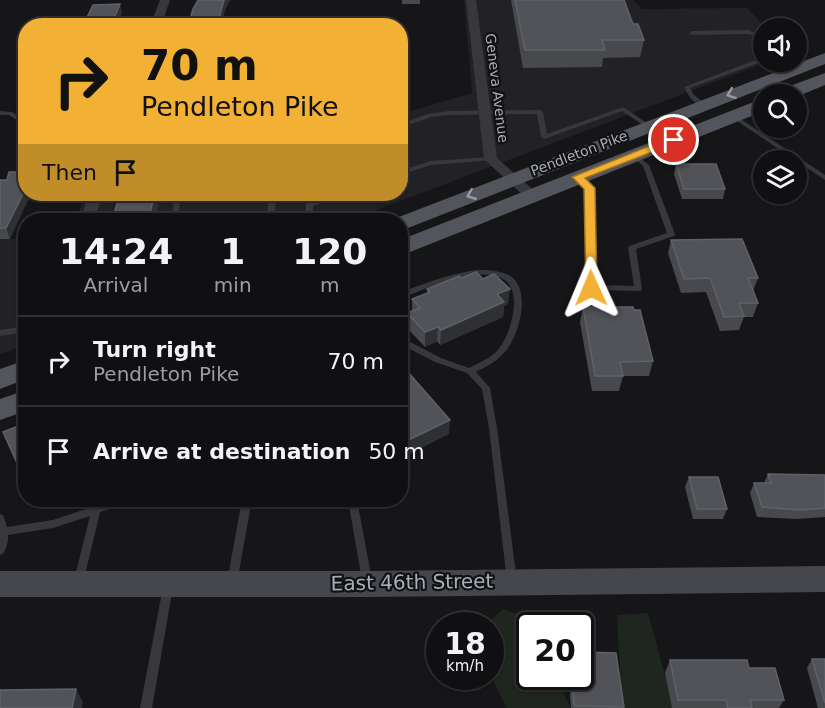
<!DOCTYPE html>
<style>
body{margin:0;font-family:"DejaVu Sans",sans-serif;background:#1e1e20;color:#f1f3f6;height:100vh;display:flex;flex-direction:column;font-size:22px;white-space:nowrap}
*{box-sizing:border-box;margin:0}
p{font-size:20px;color:#9c9d9f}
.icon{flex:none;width:33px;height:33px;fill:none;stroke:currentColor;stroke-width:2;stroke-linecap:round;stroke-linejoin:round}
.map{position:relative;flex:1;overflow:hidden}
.sheet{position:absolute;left:18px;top:213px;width:390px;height:294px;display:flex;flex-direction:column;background:#101012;border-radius:24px;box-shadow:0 2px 4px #0004,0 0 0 2px #303032}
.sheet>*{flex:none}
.top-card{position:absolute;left:18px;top:18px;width:390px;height:183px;border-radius:24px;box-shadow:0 2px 4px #0004,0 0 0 2px #303032;background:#f2b134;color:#111;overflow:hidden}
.tools{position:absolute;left:753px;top:18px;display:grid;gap:12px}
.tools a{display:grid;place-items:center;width:54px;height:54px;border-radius:50%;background:#101012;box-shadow:0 2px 4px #0004,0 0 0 2px #303032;font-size:30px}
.speed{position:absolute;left:426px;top:612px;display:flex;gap:12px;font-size:30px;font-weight:700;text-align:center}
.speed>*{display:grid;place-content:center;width:78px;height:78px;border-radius:50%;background:#101012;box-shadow:0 2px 4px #0004,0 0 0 2px #303032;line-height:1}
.speed small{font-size:15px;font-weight:400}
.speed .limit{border:3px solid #111;border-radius:9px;background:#fff;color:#111}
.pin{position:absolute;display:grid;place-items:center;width:51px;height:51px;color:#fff;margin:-26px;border:3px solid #fff;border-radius:50%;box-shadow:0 2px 6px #0007}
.me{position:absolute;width:66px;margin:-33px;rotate:359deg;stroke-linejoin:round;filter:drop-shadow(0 0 4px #0008)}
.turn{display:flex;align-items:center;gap:21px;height:126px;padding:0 24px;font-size:27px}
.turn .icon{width:78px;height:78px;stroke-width:2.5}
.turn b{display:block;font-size:42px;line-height:51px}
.then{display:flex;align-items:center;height:57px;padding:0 24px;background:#0003;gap:12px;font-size:22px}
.eta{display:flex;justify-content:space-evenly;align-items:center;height:102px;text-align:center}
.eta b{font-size:36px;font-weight:700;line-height:42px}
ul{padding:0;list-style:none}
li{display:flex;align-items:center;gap:18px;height:90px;padding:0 24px;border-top:2px solid #303032}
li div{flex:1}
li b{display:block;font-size:22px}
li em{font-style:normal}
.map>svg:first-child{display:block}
.built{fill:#222225}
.green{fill:#1e261f}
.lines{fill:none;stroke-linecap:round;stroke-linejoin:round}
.lane{fill:#37383d;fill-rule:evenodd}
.street{fill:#37383d;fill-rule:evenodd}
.secondary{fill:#45474d;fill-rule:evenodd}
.primary{fill:#53555c;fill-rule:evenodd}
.wall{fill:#47494d}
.shaded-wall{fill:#2f3033}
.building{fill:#525359;stroke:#5f6168;stroke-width:1.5}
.oneway{stroke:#979ba6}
.route{fill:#f2b134;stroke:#9d7322;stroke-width:1.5}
.labels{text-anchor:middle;stroke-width:4.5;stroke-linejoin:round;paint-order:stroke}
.far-street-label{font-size:14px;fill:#a8adb8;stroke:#111113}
.near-street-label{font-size:20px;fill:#a8adb8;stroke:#111113}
</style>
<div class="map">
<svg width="825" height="708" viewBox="0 0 825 708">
<rect width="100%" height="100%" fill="#161618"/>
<path class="built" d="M464,0h169l9,9 105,-1 19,20h-2v34h3l-417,158h-275l11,-26h314l1,-80 71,-21z
M0,239h26l-1,106 -25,9z"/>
<path class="green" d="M503,609l47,16 -20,1v50l25,1 16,31h-64l-16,-32 -1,-50 -5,-1z
M648,613l26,95h-52l-5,-93z"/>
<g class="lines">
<path class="lane" d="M748,30l8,3 8,7v6l-12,-11 -4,-1 -56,1 -3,-2 3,-2z
M764,57v4l-74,27 4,7 12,9v2c-11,0 -18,-10 -22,-19z
M779,62h6l13,8 -5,1z
M623,107l27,18v2h-4l-24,-16 -78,28 -3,-2 -4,-23 -87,1 -19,2 -31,11v-4l28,-10 22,-3 90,-1 3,2 4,22z
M0,111l12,1 14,9v5l-17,-11h-9z
M733,114l92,61v5l-94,-63 -1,-1z
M635,154l14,11 26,69 -1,2 -38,13 6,40 -1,2 -53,-1 -1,-2 -1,-99 -11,-11v-2h4l13,12 3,97 39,1 -6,-38 1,-2 38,-13 -24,-67 -11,-10z
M491,157l3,2 -1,1 -62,5 -31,10v-4l30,-10z
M175,194h6l-3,26h-7z
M265,194h6l5,7 -2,19h-7l1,-19z
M306,194h6l1,8 24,-8h8l-32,12v14h-7z
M476,270c11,0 26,0 36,7 20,17 6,62 -9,77 -7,8 -18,13 -27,18l14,16 7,40 20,153 -1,3 -4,1 -4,-1 -1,-3 -18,-153 -7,-39 -15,-16 -32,-11 -31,-16 -4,-4v-8l10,8 31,16 28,10c10,-5 21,-10 28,-17 14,-15 29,-65 2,-74 -31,-10 -70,12 -99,21v-5c25,-10 49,-19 76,-23z
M26,326v6l-26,4v-6z
M111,500h10l-5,7 -16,5 -17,71 -4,1 -4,-1 -1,-3 16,-64 -37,12 -45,7c1,6 -2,14 -5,19l-3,1v-41l3,1 4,12 46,-7 57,-19z
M242,500h10l-15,82 -1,3 -4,1 -4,-1 -1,-3z
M348,500h9l15,80 -1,3 -4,1 -4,-1 -1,-3z
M168,583l4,1 1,3 -21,121h-12l23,-121 1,-3z"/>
<path class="street" d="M160,0h10l-9,26h-11z
M466,0h10l21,158 41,36 2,3 -2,3h-10l-44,-41z
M89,194h14l-9,26h-14z"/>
<path class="secondary" d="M825,566v26l-457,5h-368v-26h368z"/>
<path class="primary" d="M825,53v11l-417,164 -8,2v-10h-9z
M825,73v12l-29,12v-3h-19l2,-4z
M764,98v13l-364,145v-16z
M26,360v19l-26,10v-20z
M26,390v21l-26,9v-21z"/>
</g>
<path class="wall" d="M402,0h18v4h-18z
M511,0h113l9,24 11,16 -4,17 -37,1 -1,9 -79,1z
M676,164l49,25 -2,10h-41l-8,-25z
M17,172l-7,67h-10v-59h7z
M671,240l87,38 -5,13 5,12 -5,14h-9l-5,13 -19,1 -14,-39 -25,1 -13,-40z
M462,278l46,26 -4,2 -1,11 -63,28 -3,-4 -12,6 -18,-19v-15l5,-2v-12l15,-6v-4z
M583,307l70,54 -4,15h-26l-4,15h-27l-12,-69z
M768,474l57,1v42l-29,2 -39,-2 -7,-24 4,-10h10z
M689,477l38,32 -4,10h-30l-8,-32z
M812,659h13v49h-7l-11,-40z
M670,660l79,8 35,32 -5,8h-107l-7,-35z
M572,676h8l44,31v1h-53l-1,-14 2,-8z"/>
<path class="shaded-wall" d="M224,0h6l-5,11 -4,15h-14z
M120,4l2,9 -5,13h-6z
M404,145v15l-4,1v-14z
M26,188v6h5l-21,45 -4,-11z
M155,194h1l3,11 -4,15h-7z
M510,289l-2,15 -4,2 -1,11 -63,28 1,-15 56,-36z
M438,327l-1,14 -12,6v-15z
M450,420l-1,14 -49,25v-15z
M76,689l7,13 -1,6h-10z"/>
<path class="building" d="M198,0h26l-6,22 -11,4h-19l5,-17z
M515,0h109l9,24h5l6,16h-42l3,10h-80z
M120,4l-9,22h-28l10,-21z
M26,151v37l-20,40h-6v-48h7l2,-8h8z
M676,164h40l9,25h-41z
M120,194h35l-7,26h-36z
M742,239l16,39h-10l10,25h-19l5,13 -20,1 -14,-39 -26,1 -13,-39z
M476,272l7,7 11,-5 16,15 -13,5 7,8 -63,28 -3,-3 -13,5 -18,-19 13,-5 -8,-9 18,-7 -3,-3 32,-13 3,2z
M583,307h50l1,3h6l13,51 -33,1 3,14h-28z
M400,363l50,57 -50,24z
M26,423v60l-23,-51z
M768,474l57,1v33l-25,2 -38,-3 -8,-24h17z
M689,477h29l9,32h-30z
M580,652l36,1 8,54 -50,-1 -2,-21h2v-9h6z
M812,659h13v44z
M670,660h77l2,8h26l9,32h-34l2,8h-24l-2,-8h-48z
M76,689l-4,19h-72v-18z"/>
<defs><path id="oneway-chevron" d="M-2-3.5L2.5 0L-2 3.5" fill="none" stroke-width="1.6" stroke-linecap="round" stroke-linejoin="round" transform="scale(1.5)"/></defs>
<g class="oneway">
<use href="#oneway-chevron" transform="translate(731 94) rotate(159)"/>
<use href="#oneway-chevron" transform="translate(471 195) rotate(158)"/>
</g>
<path class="route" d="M674,136l5,4 -1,2 -93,36 10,10 2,100 -6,4 -5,-1 -2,-102 -12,-12z"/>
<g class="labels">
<g class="far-street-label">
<text transform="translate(497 88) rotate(83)" y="5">Geneva Avenue</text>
<text transform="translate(579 153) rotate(-21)" y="5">Pendleton Pike</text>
</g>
<g class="near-street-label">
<text transform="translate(412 582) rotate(-1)" y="7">East 46th Street</text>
</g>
</g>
</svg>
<div class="tools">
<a><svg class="icon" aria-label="sound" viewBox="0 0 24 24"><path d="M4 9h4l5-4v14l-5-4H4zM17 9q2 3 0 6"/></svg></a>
<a><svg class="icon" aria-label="search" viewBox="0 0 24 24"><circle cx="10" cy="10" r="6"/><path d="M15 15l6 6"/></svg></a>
<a><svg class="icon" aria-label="layers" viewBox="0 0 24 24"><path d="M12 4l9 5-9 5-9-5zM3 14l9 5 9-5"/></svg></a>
</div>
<div class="speed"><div>18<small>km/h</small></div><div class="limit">20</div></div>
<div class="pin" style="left:674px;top:140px;background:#d93025"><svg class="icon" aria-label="arrive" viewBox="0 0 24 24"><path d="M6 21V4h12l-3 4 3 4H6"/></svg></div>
<svg class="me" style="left:591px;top:288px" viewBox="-20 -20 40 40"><path d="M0-17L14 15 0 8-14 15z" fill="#f2b134" stroke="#fff" stroke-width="4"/></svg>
<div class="top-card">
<div class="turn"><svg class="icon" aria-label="right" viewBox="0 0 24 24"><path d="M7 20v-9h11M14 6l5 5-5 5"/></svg><div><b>70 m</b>Pendleton Pike</div></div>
<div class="then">Then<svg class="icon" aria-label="arrive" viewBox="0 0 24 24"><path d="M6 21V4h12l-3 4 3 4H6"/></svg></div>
</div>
<section class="sheet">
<div class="eta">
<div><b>14:24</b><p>Arrival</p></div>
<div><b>1</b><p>min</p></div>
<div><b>120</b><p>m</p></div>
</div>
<ul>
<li><svg class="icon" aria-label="right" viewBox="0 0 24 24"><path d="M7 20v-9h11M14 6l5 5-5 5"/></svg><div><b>Turn right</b><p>Pendleton Pike</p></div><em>70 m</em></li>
<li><svg class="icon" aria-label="arrive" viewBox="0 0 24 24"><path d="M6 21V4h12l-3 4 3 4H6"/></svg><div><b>Arrive at destination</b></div><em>50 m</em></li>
</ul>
</section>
</div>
